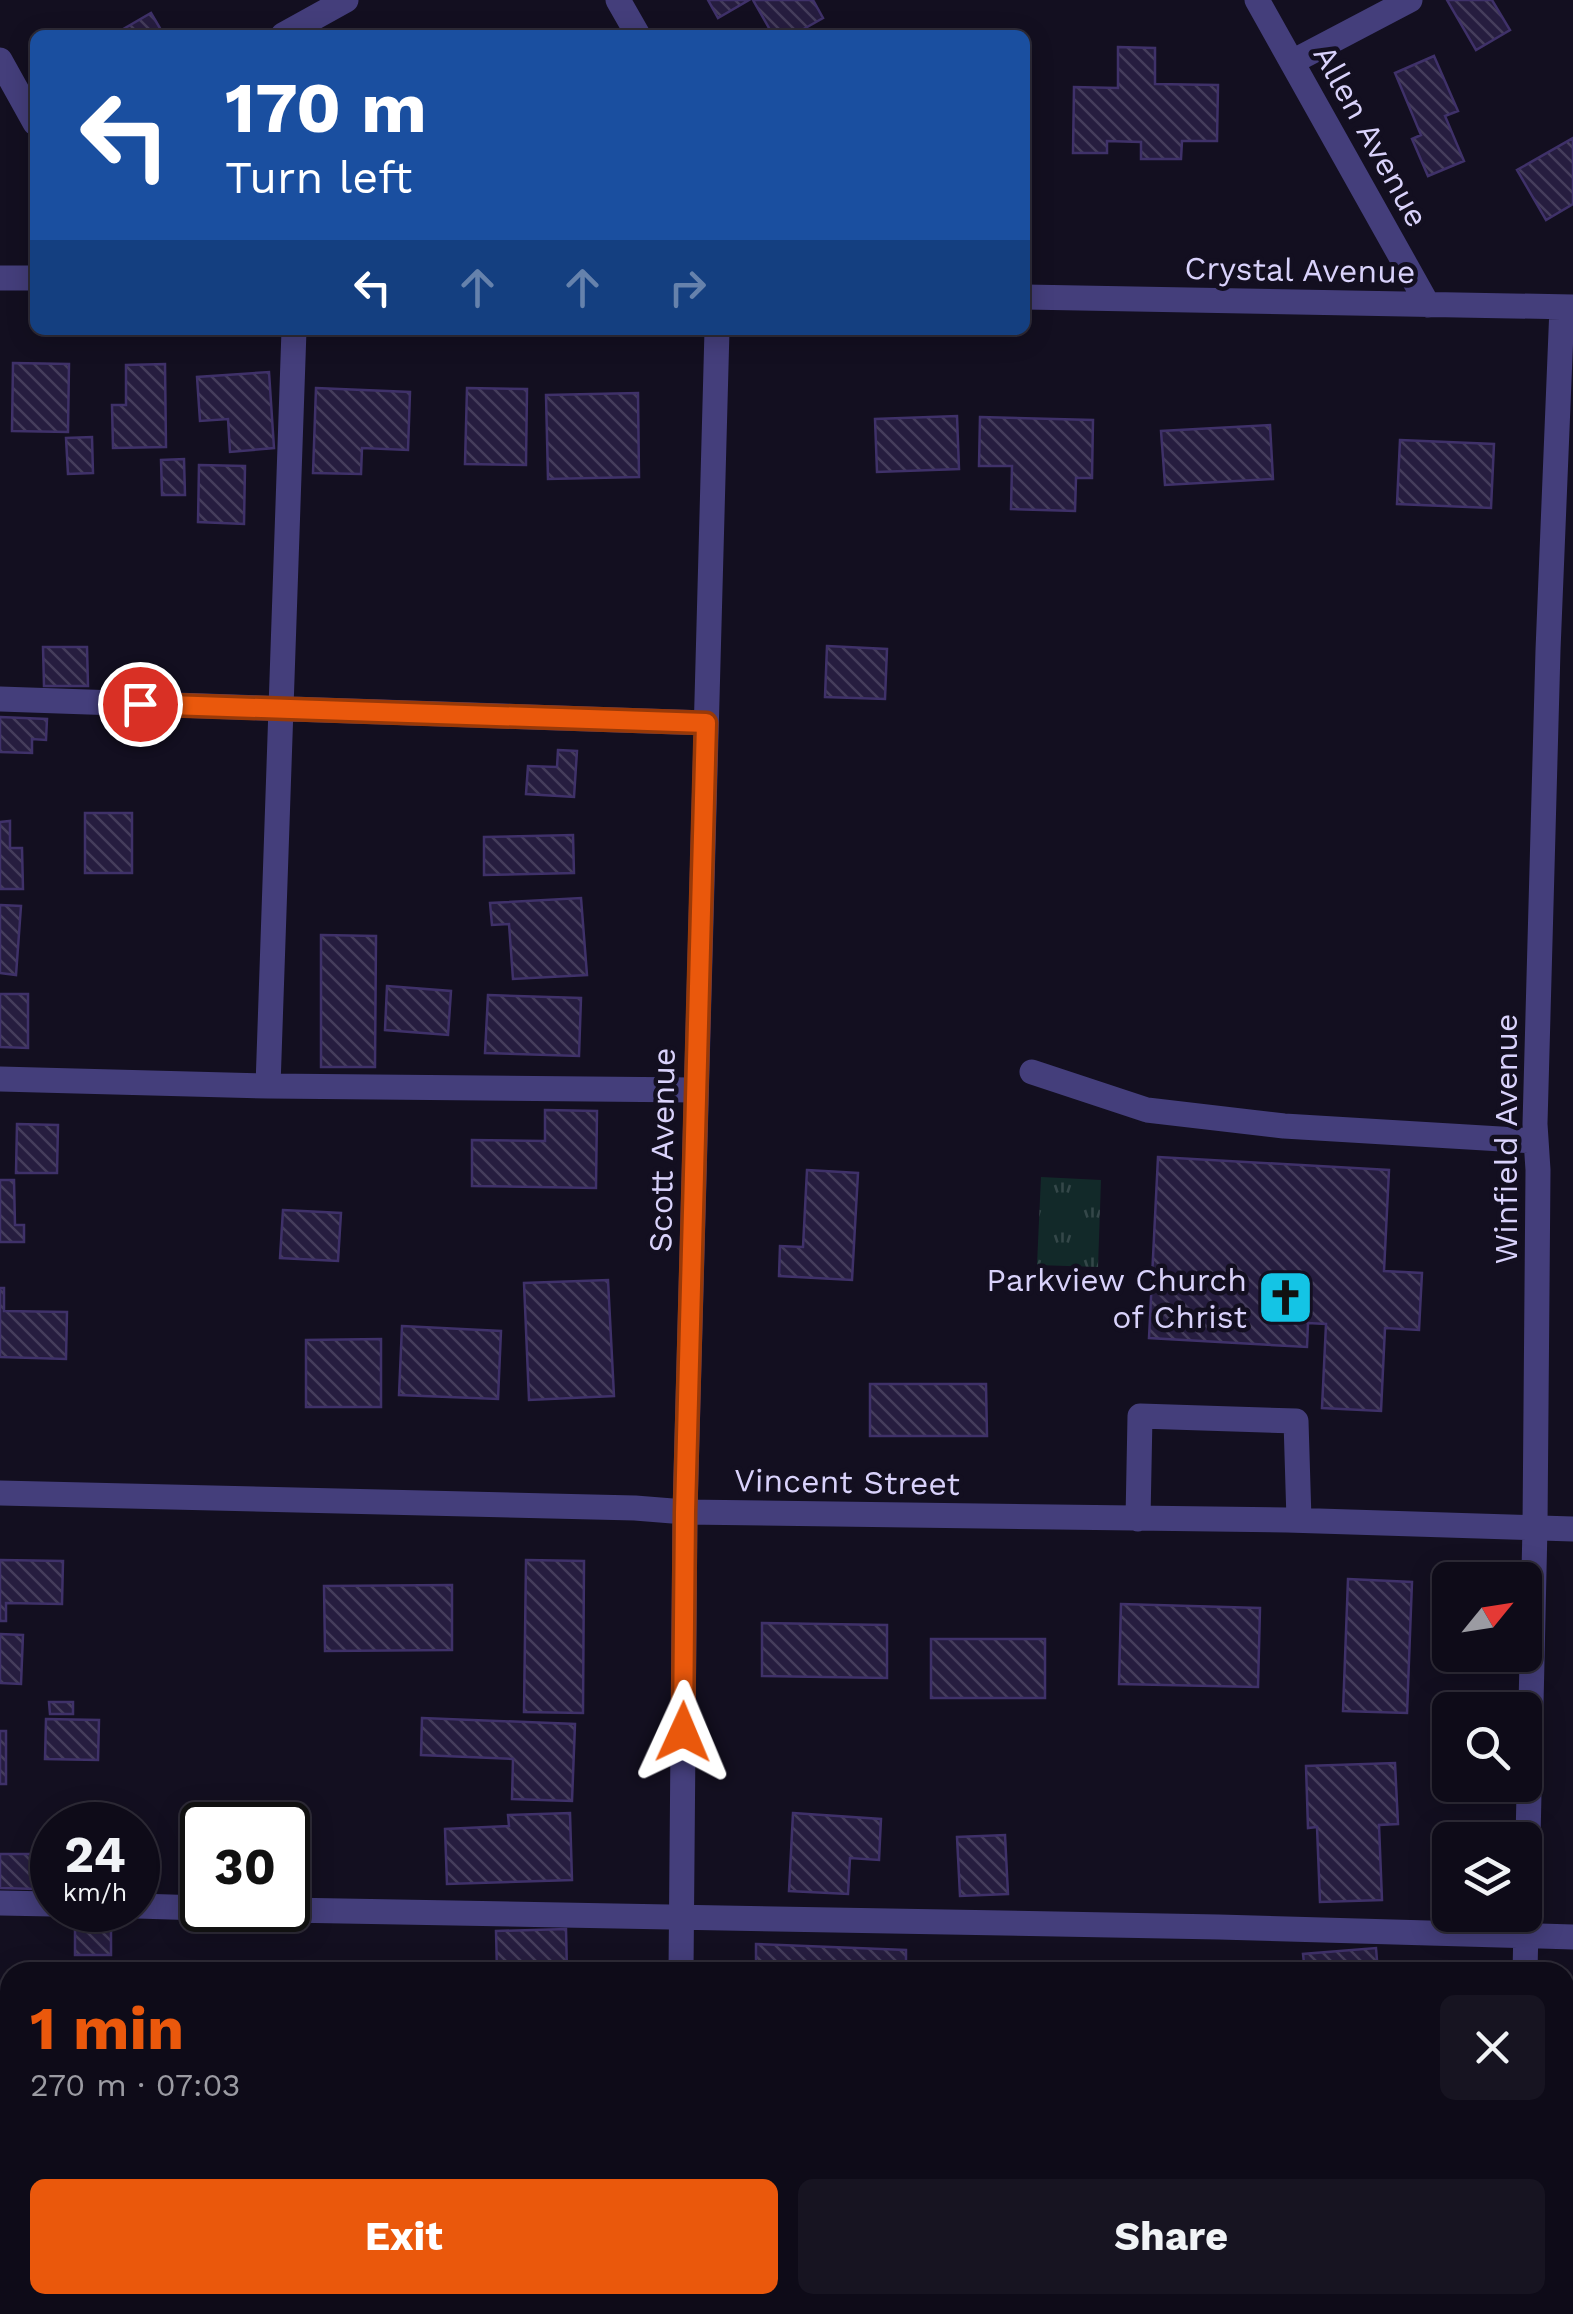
<!DOCTYPE html>
<meta charset="utf-8">
<style>
body{margin:0;font-family:"Work Sans",sans-serif;background:#171421;color:#f1f3f6;height:100vh;display:flex;flex-direction:column;font-size:38px;white-space:nowrap}
*{box-sizing:border-box;margin:0}
p{font-size:32px;color:#9b9ba2}
.icon{flex:none;width:55px;height:55px;fill:none;stroke:currentColor;stroke-width:2;stroke-linecap:round;stroke-linejoin:round}
.map{position:relative;flex:1;overflow:hidden}
.details{position:absolute;left:0px;top:1962px;width:1575px;height:352px;display:flex;flex-direction:column;background:#0e0b18;border-radius:30px 30px 0 0;box-shadow:0 5px 25px #0003,0 0 0 2px #2e2b37}
.details>*{flex:none}
.top-card{position:absolute;left:30px;top:30px;width:1000px;height:305px;border-radius:15px;box-shadow:0 5px 25px #0003,0 0 0 2px #2e2b37;background:#1a4fa0;color:#fff;overflow:hidden}
.needle{width:65px;rotate:60deg}
.buttons{position:absolute;left:1432px;top:1562px;display:grid;gap:20px}
.buttons a{display:grid;place-items:center;width:110px;height:110px;border-radius:15px;background:#0e0b18;box-shadow:0 5px 25px #0003,0 0 0 2px #2e2b37;font-size:50px}
.speed{position:absolute;left:30px;top:1802px;display:flex;gap:20px;font-size:50px;font-weight:700;text-align:center}
.speed>*{display:grid;place-content:center;width:130px;height:130px;border-radius:50%;background:#0e0b18;box-shadow:0 5px 25px #0003,0 0 0 2px #2e2b37;line-height:1}
.speed small{font-size:25px;font-weight:400}
.speed .limit{border:5px solid #111;border-radius:15px;background:#fff;color:#111}
.pin{position:absolute;display:grid;place-items:center;width:85px;height:85px;color:#fff;margin:-42px;border:5px solid #fff;border-radius:50%;box-shadow:0 2px 10px #0007}
.me{position:absolute;width:110px;margin:-55px;rotate:1deg;stroke-linejoin:round;filter:drop-shadow(0 0 8px #0008)}
.turn{display:flex;align-items:center;gap:35px;height:210px;padding:0 30px;font-size:45px}
.turn .icon{width:130px;height:130px;stroke-width:2.5}
.turn b{display:block;font-size:70px;line-height:85px}
.lanes{display:flex;align-items:center;height:95px;padding:0 30px;background:#0003;justify-content:center;gap:50px;direction:ltr}
.lanes .off{opacity:.35}
.round{display:grid;place-items:center;flex:none;width:105px;height:105px;border-radius:15px;background:#171421}
.headline{display:flex;align-items:center;justify-content:space-between;height:170px;padding:0 30px}
h1{font-size:60px;font-weight:700;line-height:75px;color:#ea580c}
.button{display:flex;gap:20px;margin-top:auto;padding:20px 30px}
.button a{flex:1;height:115px;border-radius:15px;background:#ea580c;color:#fff;font-size:40px;font-weight:700;line-height:115px;text-align:center}
.button a+a{background:#171421;color:#f1f3f6}
.map>svg:first-child{display:block}
.grass{fill:url(#grass-tufts)}
.building{fill:url(#building-back-hatch);stroke:#3f3169;stroke-width:2.5}
.lines{fill:none;stroke-linecap:round;stroke-linejoin:round}
.minor{stroke:#443e7b;stroke-width:25}
.route-casing{stroke:#983908;stroke-width:25}
.route{stroke:#ea580c;stroke-width:18}
.labels{text-anchor:middle;stroke-width:9;stroke-linejoin:round;paint-order:stroke}
.street-label{font-size:32px;fill:#d9d2fb;stroke:#130f20}
.poi-label{font-size:32px;fill:#d9d2fb;stroke:#130f20;text-anchor:end}
</style>
<div class="map">
<svg width="1573" height="2314" viewBox="0 0 1573 2314">
<defs>
<pattern id="grass-tufts" width="24" height="20" patternUnits="userSpaceOnUse" patternTransform="scale(2.5)"><rect width="24" height="20" fill="#122929"/><path d="M3 7l-1-3M5 7V3M7 7l1-3M15 17l-1-3M17 17v-4M19 17l1-3" fill="none" stroke="#344749"/></pattern>
<pattern id="building-back-hatch" width="6" height="6" patternUnits="userSpaceOnUse" patternTransform="scale(2.5)"><rect width="6" height="6" fill="#261d3f"/><path d="M-1 5l2 2M0 0l6 6M5-1l2 2" fill="none" stroke="#453d5c"/></pattern>
</defs>
<rect width="100%" height="100%" fill="#130f20"/>
<path class="grass" d="M1041,1177l60,3 -3,87 -61,-2z"/>
<path class="building" d="M708,0h41l-31,18z
M753,0h60l10,18 -30,17h-20z
M1447,0h45l18,30 -34,20z
M151,13l13,22h-51z
M1118,47l37,1v36l63,1 -1,56h-35l-1,18h-40v-17l-34,-1v12h-34l1,-66 44,1z
M1434,56l24,55 -13,5 19,45 -36,15 -16,-37 9,-4 -26,-62z
M1573,138v66l-27,16 -29,-50z
M13,363l56,1 -1,68 -56,-1z
M165,364l1,83 -53,1 -1,-43h14v-40z
M269,372l5,76 -44,4 -2,-33 -28,2 -3,-44z
M316,388l94,4 -2,58 -46,-2 -1,26 -48,-1z
M467,388l60,1 -1,76 -61,-1z
M638,393l1,84 -91,2 -2,-84z
M957,416l2,53 -82,3 -2,-53z
M980,417l113,3 -1,58h-16l-1,33 -64,-2 1,-43h-33z
M1270,425l3,54 -108,6 -4,-54z
M92,437l1,36 -25,1 -2,-36z
M1400,440l94,4 -3,64 -94,-4z
M184,459l1,36h-23l-1,-35z
M199,465l46,1 -1,58 -46,-2z
M827,646l60,3 -2,50 -60,-2z
M43,647h44l1,39h-44z
M0,717l47,2 -1,21 -14,-1v14l-32,-1z
M558,750l19,1 -3,46 -48,-3 2,-28 29,1z
M85,813h47v60h-47z
M10,821v27h12l1,41h-23v-67z
M573,835l1,38 -90,2v-38z
M581,898l6,77 -74,4 -4,-55 -17,1 -2,-22z
M0,905l21,1 -5,69 -16,-2z
M321,935l55,1 -1,131h-54z
M387,986l64,5 -3,44 -63,-5z
M0,994h28v54l-28,-1z
M488,995l93,3 -2,58 -94,-3z
M545,1110l52,1 -1,77 -124,-2v-46l73,1z
M17,1124l41,1 -1,48h-41z
M1158,1157l231,13 -5,101 38,2 -3,57 -34,-2 -4,83 -59,-3 4,-84 -18,-1 -1,24 -158,-9z
M807,1170l51,3 -6,107 -73,-4 1,-30 23,1z
M0,1180h14l1,45h9v17h-24z
M283,1210l58,3 -3,48 -58,-3z
M608,1280l6,116 -85,4 -5,-117z
M0,1288h4v23l63,1 -1,47 -66,-2z
M402,1326l99,5 -3,68 -99,-4z
M381,1339v68h-75v-67z
M870,1384h116l1,52h-117z
M0,1560l63,1 -1,43 -56,-1v18h-6z
M526,1560l58,1 -1,152 -59,-1z
M1348,1579l64,3 -5,131 -64,-2z
M452,1585v65l-127,1 -1,-65z
M1121,1604l139,4 -2,79 -139,-3z
M762,1623l125,2v53l-125,-2z
M0,1634l23,1 -2,49 -21,-1z
M931,1639h114v59h-114z
M49,1702h24v12h-23z
M422,1718l153,6 -3,77 -60,-2 1,-40 -92,-4z
M46,1719l53,1 -1,40 -53,-1z
M0,1731h6v53h-6z
M1395,1763l3,61 -19,1 3,75 -62,2 -3,-75 -9,1 -2,-62z
M570,1813l2,67 -125,4 -2,-55 64,-3 -1,-11z
M793,1813l88,6 -2,41 -29,-2 -2,36 -59,-3z
M1005,1835l3,59 -48,2 -3,-59z
M0,1854h37l-1,35 -36,-1z
M75,1919h36v36h-36z
M566,1929l1,43h-70l-1,-41z
M756,1944l150,6v22h-150z
M1376,1948l2,24h-73l-2,-18z
M470,2306l90,2v6h-90z
M791,2306l102,1v7h-103z"/>
<g class="lines">
<path class="minor" d="M618,0l20,35
M1257,0l171,305
M283,35l63,-35
M0,60l35,63
M1292,62l118,-62
M0,278h35
M1025,297l548,10
M0,699l706,24
M1032,1072l115,38 137,16 252,15
M0,1079l268,7 428,4
M268,1086l26,-756
M0,1493l635,15 50,4 602,8 286,9
M1138,1519l2,-103 156,5 3,99
M0,1903l52,1
M138,1906l64,2
M287,1910l932,17 354,10
M681,1972l4,-460 32,-1182
M1525,1972l10,-445 3,-357 -3,-46 13,-474 14,-343
M676,2314v-9
M1519,2314v-9"/>
</g>
<g class="lines">
<defs>
<path id="route" d="M140,704l566,19 -21,789 -2,220"/>
</defs>
<use href="#route" class="route-casing"/>
<use href="#route" class="route"/>
</g>
<defs>
<symbol id="church-square" viewBox="-11 -11 22 22"><rect x="-9" y="-9" width="18" height="18" rx="4" fill="#14c4e5" stroke="#130f20"/><path d="M-1.2-6h2.4v3.5h3.3v2.4h-3.3V6h-2.4V-.1h-3.3v-2.4h3.3Z" fill="#111"/></symbol>
</defs>
<g fill-rule="evenodd">
<use href="#church-square" x="1254" y="1266" width="63" height="63"/>
</g>
<g class="labels">
<g class="street-label">
<text transform="translate(1371 136) rotate(61)" y="11">Allen Avenue</text>
<text transform="translate(1300 270) rotate(1)" y="11">Crystal Avenue</text>
<text transform="translate(1506 1139) rotate(-90)" y="11">Winfield Avenue</text>
<text transform="translate(662 1150) rotate(-89)" y="11">Scott Avenue</text>
<text transform="translate(847 1482) rotate(1)" y="11">Vincent Street</text>
</g>
<g class="poi-label">
<text x="1247" y="1291">Parkview Church<tspan x="1247" dy="37">of Christ</tspan></text>
</g>
</g>
</svg>
<div class="buttons">
<a><svg class="needle" viewBox="-14 -14 28 28"><path d="M0-13l5 13h-10z" fill="#e53935"/><path d="M0 13l5-13h-10z" fill="#9b9ba2"/></svg></a>
<a><svg class="icon" aria-label="search" viewBox="0 0 24 24"><circle cx="10" cy="10" r="6"/><path d="M15 15l6 6"/></svg></a>
<a><svg class="icon" aria-label="layers" viewBox="0 0 24 24"><path d="M12 4l9 5-9 5-9-5zM3 14l9 5 9-5"/></svg></a>
</div>
<div class="speed"><div>24<small>km/h</small></div><div class="limit">30</div></div>
<div class="pin" style="left:140px;top:704px;background:#d93025"><svg class="icon" aria-label="arrive" viewBox="0 0 24 24"><path d="M6 21V4h12l-3 4 3 4H6"/></svg></div>
<svg class="me" style="left:683px;top:1732px" viewBox="-20 -20 40 40"><path d="M0-17L14 15 0 8-14 15z" fill="#ea580c" stroke="#fff" stroke-width="4"/></svg>
<div class="top-card">
<div class="turn"><svg class="icon" aria-label="left" viewBox="0 0 24 24"><path d="M17 20v-9H6M10 6l-5 5 5 5"/></svg><div><b>170 m</b>Turn left</div></div>
<div class="lanes"><svg class="icon" aria-label="left" viewBox="0 0 24 24"><path d="M17 20v-9H6M10 6l-5 5 5 5"/></svg><svg class="icon off" aria-label="ahead" viewBox="0 0 24 24"><path d="M12 20V5M6 11l6-6 6 6"/></svg><svg class="icon off" aria-label="ahead" viewBox="0 0 24 24"><path d="M12 20V5M6 11l6-6 6 6"/></svg><svg class="icon off" aria-label="right" viewBox="0 0 24 24"><path d="M7 20v-9h11M14 6l5 5-5 5"/></svg></div>
</div>
<section class="details">
<div class="headline"><div><h1>1 min</h1><p>270 m · 07:03</p></div><a class="round"><svg class="icon" aria-label="close" viewBox="0 0 24 24"><path d="M6 6l12 12M18 6L6 18"/></svg></a></div>
<div class="button"><a>Exit</a><a>Share</a></div>
</section>
</div>
